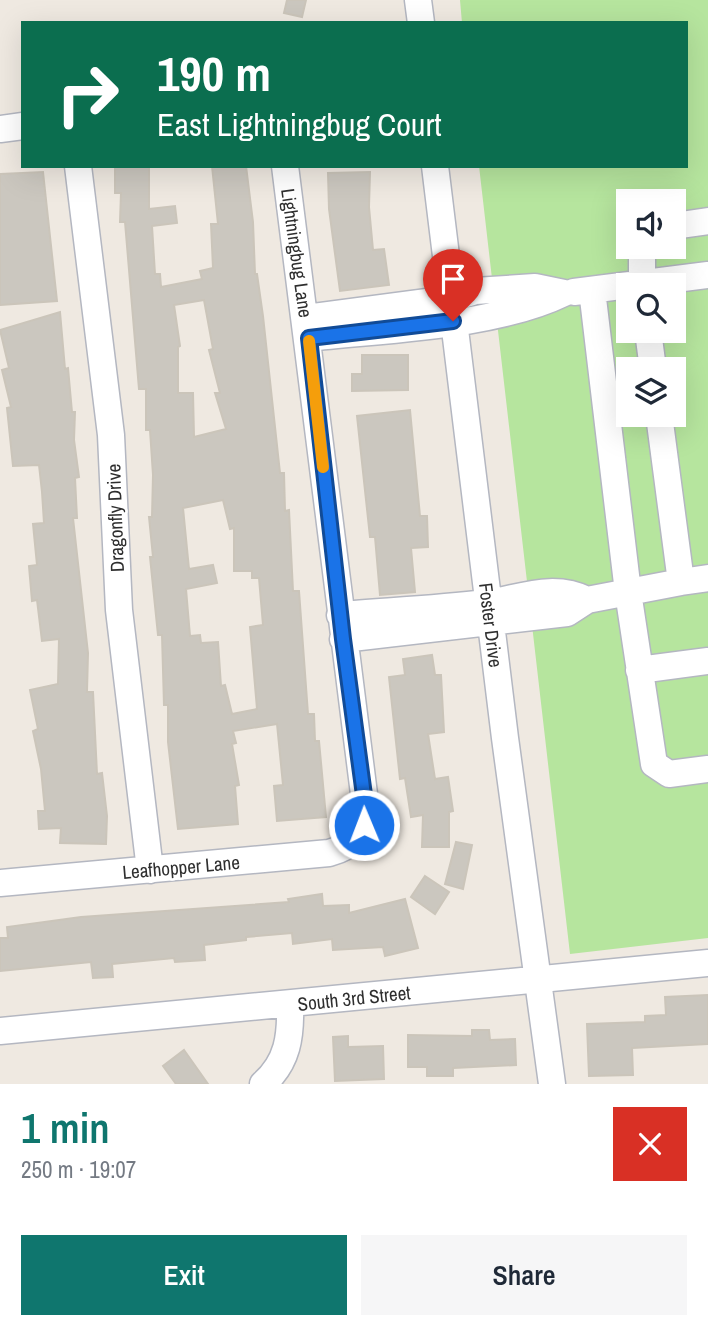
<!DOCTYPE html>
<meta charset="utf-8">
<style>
body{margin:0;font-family:"Archivo Narrow",sans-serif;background:#f6f6f7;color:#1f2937;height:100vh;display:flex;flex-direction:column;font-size:26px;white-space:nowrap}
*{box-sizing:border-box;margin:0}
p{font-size:23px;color:#747a83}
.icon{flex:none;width:38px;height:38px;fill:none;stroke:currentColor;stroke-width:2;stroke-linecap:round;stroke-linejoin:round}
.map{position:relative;height:1084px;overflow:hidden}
.drawer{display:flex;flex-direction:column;background:#fff;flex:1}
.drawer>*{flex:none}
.top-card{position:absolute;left:21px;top:21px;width:667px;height:147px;border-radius:0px;box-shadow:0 7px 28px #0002;background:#0b6e4f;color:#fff;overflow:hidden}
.fabs{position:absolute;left:616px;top:189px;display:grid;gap:14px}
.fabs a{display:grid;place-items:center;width:70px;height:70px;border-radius:0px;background:#fff;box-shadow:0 7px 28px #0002;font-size:35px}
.pin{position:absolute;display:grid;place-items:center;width:60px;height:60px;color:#fff;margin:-72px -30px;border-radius:50% 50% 50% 0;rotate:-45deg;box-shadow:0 0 7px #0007}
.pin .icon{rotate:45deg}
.me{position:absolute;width:77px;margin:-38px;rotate:359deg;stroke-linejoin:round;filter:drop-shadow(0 0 5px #0008)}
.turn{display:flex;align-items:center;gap:24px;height:147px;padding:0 21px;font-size:32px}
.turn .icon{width:91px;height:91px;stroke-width:2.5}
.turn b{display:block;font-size:49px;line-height:60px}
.round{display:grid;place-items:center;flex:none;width:74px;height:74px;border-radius:0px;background:#f6f6f7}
.summary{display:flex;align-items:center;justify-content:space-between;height:119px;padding:0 21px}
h1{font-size:42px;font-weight:600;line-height:52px;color:#0f766e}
.cta{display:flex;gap:14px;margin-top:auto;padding:14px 21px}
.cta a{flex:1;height:80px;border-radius:0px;background:#0f766e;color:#fff;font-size:28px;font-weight:600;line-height:80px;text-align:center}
.cta a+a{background:#f6f6f7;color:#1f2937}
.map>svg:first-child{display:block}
.green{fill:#b6e59e;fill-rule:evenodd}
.building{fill:#cbc7bf;stroke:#cbc5ba;stroke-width:2;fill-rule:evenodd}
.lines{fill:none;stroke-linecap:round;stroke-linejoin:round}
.minor-casing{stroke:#b4b7c1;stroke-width:29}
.minor{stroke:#fff;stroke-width:26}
.route-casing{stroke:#114b97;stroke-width:18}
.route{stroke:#1a73e8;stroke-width:12}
.slow{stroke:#f59e0b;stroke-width:12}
.labels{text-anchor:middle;stroke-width:5;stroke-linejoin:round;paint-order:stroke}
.street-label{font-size:19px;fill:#2e2e2e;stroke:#fff}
</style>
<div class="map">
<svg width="708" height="1084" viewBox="0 0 708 1084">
<rect width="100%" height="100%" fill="#efe9e1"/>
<path class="green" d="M460,0h248v938l-138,16 -91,-788h207v-143h-224zM628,201h46v46h-46zM628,285h46v46h-46zM628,369h46v46h-46z"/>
<path class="building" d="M287,0h19l-4,17 -18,-4z
M115,166h34v43l26,-3 2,17 -25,3 3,48h5l1,13 41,-8 -2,-8 13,-3 -2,-44h7l-6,-58h34l7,56 2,52h2l6,42 17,157h4l1,38 4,-1 4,81h6l9,123h6l1,27h4l7,76 -49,4 -3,-35 9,-1 -6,-61 -44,7 3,12 -4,1 7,41 -4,1 3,38 -60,5 -10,-87v-37h-4l-2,-70h-4l-8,-78h3l-4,-40h3l1,-42 -3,-45h-4v-41h-7l-14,-167h-5l1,-29h-6zM204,300l9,49 -4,1 11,43h-5l11,36 -32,8 -1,-44h-15v-46l2,-1 -6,-41zM223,500l7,29 4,-1v43h18v7h7l4,47 -13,2 7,82 -25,5 -7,-29 -4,1 -3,-44 -17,1 -1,-8 -10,1 -4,-47 31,-6 -4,-18 -24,4 -6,-61z
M43,172l14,129 -57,4v-131z
M370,172l-1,35 4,43 11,-1 5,36 -49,6 -11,-82 -1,-36z
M60,312l5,57 3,-1 4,44h3l-1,28 5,37 -4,1 2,40h-4l15,135 -1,39h6l4,82 5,-1 5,43 -1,28 -46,-1 1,-15 -22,1 -1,-18h7l-4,-42 -8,-38 5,-2 -8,-39 28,-6 1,-45 -17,2 -5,-41 -5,1 -3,-35 8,-1 -4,-41 11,-1 -2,-31 -3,-27 -26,1 -6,-58 4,-1 -9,-37 7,-2 -9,-38z
M362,355h46v35l-56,1v-17h10z
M410,410l10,106h7l1,31 -17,1 4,44 -35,3 -5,-58h-5l-13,-121z
M432,655l3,20h6l3,57 -16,2 7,45 13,-2 5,34 -4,1v35h-27l1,-32 -12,2 -6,-39 -5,1 -11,-102 16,-2 -2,-16z
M456,842l16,3 -9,44 -18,-5z
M425,876l24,16 -14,22 -24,-17z
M322,894l1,12 26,-1v8l56,-14 13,49 -33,8 -2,-9 -50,3 -1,-11 -39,5 -1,-11 -46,4v3l-42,5 1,15 -30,2 -1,-4 -62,6 1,13 -20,1 -2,-16 -91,9v-33h8l-1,-11 74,-10 208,-15 -1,-3z
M708,995v49l-76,4 1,27 -44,1 -2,-52 58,-2v-6l21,-1 -1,-18z
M472,1030h17l1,10 25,-1 1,26 -63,3v8h-26v-9h-19v-32l64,1z
M348,1036v11l35,-1 1,33 -49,2 -2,-44z
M184,1050l24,34h-32l-13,-18z"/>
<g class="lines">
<defs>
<path id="minor" d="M418,0l3,23
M0,129l23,-3
M78,166l33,269 8,175 31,260
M435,166l70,572 47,346
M674,226l34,-5
M642,285v-38
M592,290l36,302 26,172 15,10 39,-5
M574,292l134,-17
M306,318l144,-19 25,-8 60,-4 29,6c-70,34 -178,36 -256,45
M648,331l5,38
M681,582l27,-4
M340,615c49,-4 98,-6 146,-12 35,-5 67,-20 101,-3
M343,639l224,-26 20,-13 94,-18 -22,-167
M639,670l69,-9
M0,883l329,-30c25,-7 34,-18 37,-43l-81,-644
M0,1031l708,-68
M263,1084c25,-22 28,-48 27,-80"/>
</defs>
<use href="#minor" class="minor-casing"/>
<use href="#minor" class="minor"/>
</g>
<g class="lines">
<defs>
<path id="route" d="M364,825l2,-15 -23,-171 -34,-301 144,-17"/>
</defs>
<use href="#route" class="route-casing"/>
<use href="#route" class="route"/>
<path class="slow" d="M309,341l14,126"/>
</g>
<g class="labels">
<g class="street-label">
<text transform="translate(297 253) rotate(82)" y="7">Lightningbug Lane</text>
<text transform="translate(115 518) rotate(-92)" y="7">Dragonfly Drive</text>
<text transform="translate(491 625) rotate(83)" y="7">Foster Drive</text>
<text transform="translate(181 867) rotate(-5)" y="7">Leafhopper Lane</text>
<text transform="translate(354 998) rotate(-6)" y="7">South 3rd Street</text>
</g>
</g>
</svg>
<div class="fabs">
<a><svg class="icon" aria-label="sound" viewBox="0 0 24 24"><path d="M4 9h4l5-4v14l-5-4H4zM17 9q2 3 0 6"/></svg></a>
<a><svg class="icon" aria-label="search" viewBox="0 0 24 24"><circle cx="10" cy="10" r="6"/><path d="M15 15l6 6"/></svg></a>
<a><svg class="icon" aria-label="layers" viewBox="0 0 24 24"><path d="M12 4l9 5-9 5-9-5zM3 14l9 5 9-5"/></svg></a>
</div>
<div class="pin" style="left:453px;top:321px;background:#d93025"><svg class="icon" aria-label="arrive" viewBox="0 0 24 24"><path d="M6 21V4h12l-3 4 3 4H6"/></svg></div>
<svg class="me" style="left:364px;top:825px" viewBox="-20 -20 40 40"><circle r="17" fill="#1a73e8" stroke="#fff" stroke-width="3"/><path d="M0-11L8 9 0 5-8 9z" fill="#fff"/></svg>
<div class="top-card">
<div class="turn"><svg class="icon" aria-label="right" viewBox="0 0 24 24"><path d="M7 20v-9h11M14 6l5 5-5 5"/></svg><div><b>190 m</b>East Lightningbug Court</div></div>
</div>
</div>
<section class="drawer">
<div class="summary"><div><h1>1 min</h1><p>250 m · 19:07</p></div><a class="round" style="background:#d93025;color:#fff"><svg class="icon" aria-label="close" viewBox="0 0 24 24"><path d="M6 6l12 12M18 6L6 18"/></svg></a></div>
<div class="cta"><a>Exit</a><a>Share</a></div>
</section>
